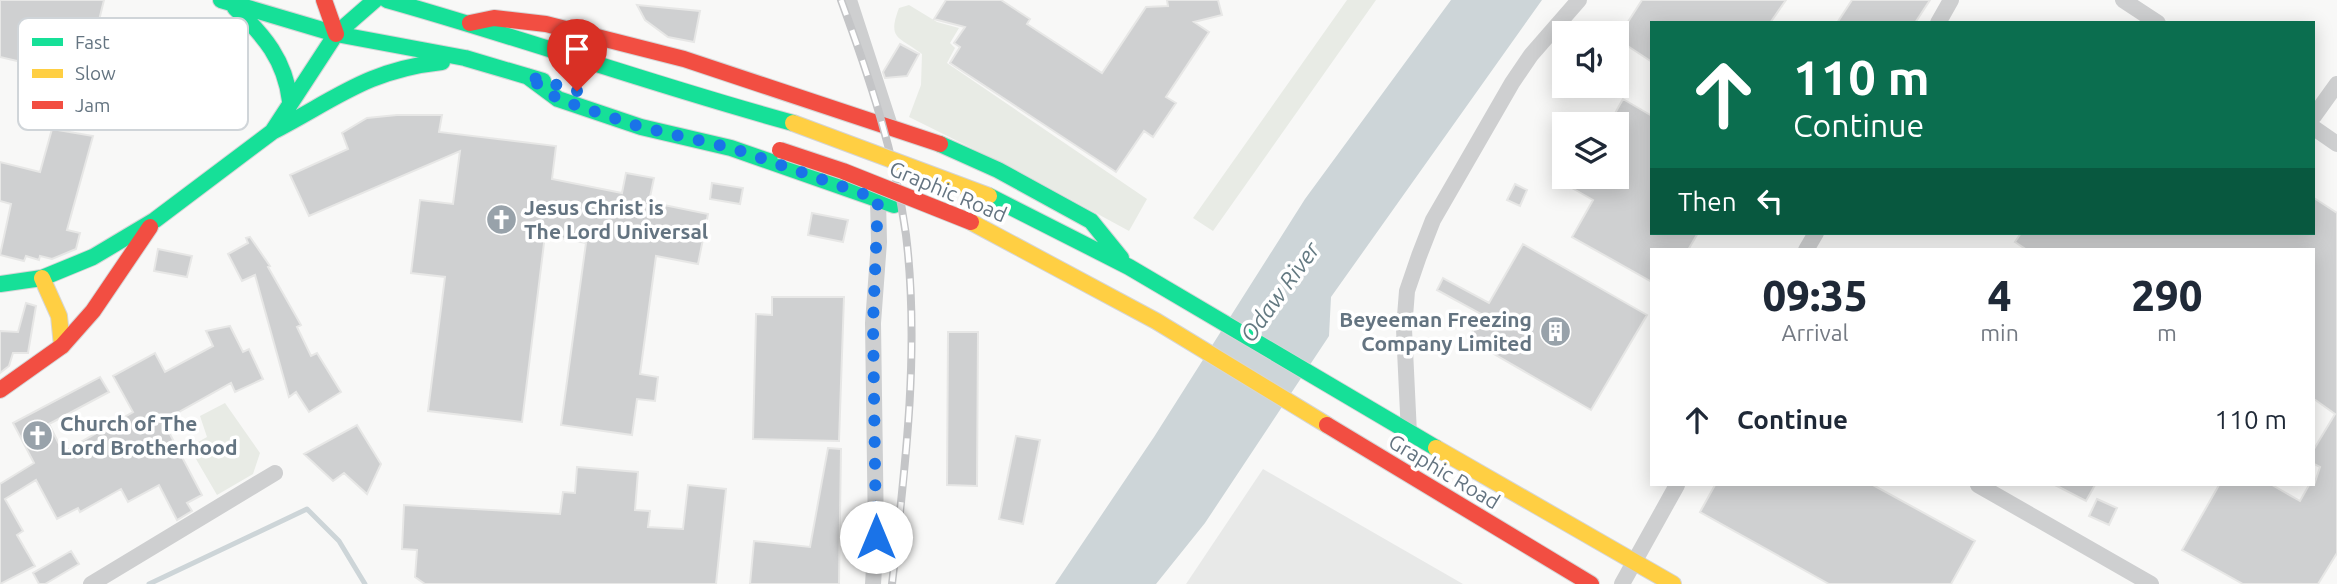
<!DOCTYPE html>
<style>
body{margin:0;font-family:Ubuntu,sans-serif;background:#f6f6f7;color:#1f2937;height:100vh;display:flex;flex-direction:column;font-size:26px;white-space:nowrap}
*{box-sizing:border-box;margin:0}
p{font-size:23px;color:#747a83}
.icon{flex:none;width:38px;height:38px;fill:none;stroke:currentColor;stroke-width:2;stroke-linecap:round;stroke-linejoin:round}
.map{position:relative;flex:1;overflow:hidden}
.drawer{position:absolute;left:1650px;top:248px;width:665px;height:238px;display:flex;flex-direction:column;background:#fff;border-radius:0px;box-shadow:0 4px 18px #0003}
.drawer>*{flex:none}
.banner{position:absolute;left:1650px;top:21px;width:665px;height:214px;border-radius:0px;box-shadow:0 4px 18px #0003;background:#0b6e4f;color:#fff;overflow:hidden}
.tools{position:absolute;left:1552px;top:21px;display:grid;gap:14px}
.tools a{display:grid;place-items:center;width:77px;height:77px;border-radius:0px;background:#fff;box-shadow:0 4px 18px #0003;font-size:35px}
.pin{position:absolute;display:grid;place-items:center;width:60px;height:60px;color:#fff;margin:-72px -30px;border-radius:50% 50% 50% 0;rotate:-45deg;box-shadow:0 0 7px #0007}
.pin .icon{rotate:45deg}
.me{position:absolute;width:77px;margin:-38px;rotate:0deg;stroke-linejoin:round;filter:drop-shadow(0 0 5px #0008)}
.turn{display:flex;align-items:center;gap:24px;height:147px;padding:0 28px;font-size:32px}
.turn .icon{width:91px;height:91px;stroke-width:2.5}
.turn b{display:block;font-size:49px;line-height:60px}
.then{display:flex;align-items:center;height:66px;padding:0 28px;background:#0003;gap:14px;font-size:26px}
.eta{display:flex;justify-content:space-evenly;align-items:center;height:119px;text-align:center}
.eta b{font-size:42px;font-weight:800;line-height:49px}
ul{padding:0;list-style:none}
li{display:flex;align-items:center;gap:21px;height:105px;padding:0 28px}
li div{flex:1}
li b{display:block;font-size:26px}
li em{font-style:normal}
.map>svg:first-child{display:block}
.built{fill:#e8e9e8}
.green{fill:#e8ebe5}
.water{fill:#cdd5d8}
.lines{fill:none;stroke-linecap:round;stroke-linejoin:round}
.stream{stroke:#cdd5d8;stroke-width:5}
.building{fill:#cfd0d1;stroke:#e7e7e6;stroke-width:2}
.fast-casing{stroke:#d5d6d7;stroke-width:18}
.slow-casing{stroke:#d5d6d7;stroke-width:18}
.jam-casing{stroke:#d5d6d7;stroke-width:18}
.street{stroke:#cecfd0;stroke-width:16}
.fast{stroke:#16e098;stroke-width:16}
.slow{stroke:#ffcf43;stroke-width:16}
.jam{stroke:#f24e42;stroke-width:16}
.rail-casing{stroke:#c4c5c7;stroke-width:8}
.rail{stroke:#fff;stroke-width:5;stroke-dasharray:16;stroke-linecap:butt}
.slow-bridge-casing{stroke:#d4d4d5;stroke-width:18;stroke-linecap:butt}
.jam-bridge-casing{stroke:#d4d4d5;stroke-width:18;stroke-linecap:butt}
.slow-bridge{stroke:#ffcf43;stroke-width:16}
.jam-bridge{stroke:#f24e42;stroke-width:16}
.route{stroke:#1a73e8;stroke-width:12;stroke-dasharray:0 21.6}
.labels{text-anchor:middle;stroke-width:7;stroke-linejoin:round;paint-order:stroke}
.street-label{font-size:21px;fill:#647481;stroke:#fff}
.poi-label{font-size:21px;font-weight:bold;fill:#647481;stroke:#fff;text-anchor:start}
.water-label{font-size:23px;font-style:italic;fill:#647a82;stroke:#fff}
.key{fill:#fff;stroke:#d0d5d9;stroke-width:2}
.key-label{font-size:19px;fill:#647481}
</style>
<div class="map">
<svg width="2337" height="584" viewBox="0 0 2337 584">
<rect width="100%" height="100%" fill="#f8f8f7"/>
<path class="built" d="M1263,469l200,115h-277z"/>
<path class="green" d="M1347,0h29l-163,231 -20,-13z
M909,5l28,17 22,6 -9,15 5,5 -8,15 200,136 -18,32 -103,-56 -117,-58 12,-32 1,-31c-23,-18 -35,-14 -23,-46z
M225,403l35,50 -7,21 -36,21 -28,-48 18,-10 -7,-21z"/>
<path class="water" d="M1451,0h91l-211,297 -2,39 -124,187 -49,61h-101l99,-147 151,-238z"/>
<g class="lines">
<path class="stream" d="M149,584l158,-75 32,32 26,43"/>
</g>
<path class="building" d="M0,0h104l-19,77 -85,-20z
M946,0h55l29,19 -3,5 75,49 44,-66 22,-1 -1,-6h51l4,15 -28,7 15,10 -43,65 10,6 -23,34 -9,-6 -28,41 -166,-109 10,-16 -6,-4 11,-16 -31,-8z
M1642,0h144l-16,23h-118v39l-35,-23z
M1852,0h78l-15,23h-78z
M637,5l63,6 -6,31 -26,-5 -23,-17z
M900,44l19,10 -12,22 -22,2 -2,-6z
M1623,99l29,17v117h46l-10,17h-36v32l-80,-45 21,-37 -21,-12 7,-11h38v-53h-8z
M397,115h45l-3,17 117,14 -4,33 70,14 4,-20 28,5 -5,24 59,12 -10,50 -42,-8 -16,118 18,3 -3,24 -18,-2 -5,36 -71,-10 25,-182 -41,-8 -23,187 -94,-11 17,-134 -34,-4 9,-73 33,4 7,-53 -151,65 -19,-41 58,-26 -6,-16 25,-15z
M52,129l41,7 -26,94 13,3 -4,16 -24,10 -12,-3 -1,4 -13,-4 -2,5 -24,-6 11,-51 -11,-3v-39l40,10z
M712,183l31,5 -3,16 -30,-5z
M1515,184l12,6 -7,16 -13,-6z
M2314,198l23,15v340l-19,31h-75l-61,-34 37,-65h53l28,16 9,-16h5l6,-18 -6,-3v-15l21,-35 -21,-15v-149h-287l-12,-8 6,-9h293z
M812,213l36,7 -5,22 -35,-7z
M250,237l20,29 -2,1 33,58 -4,2 14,29 6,-3 24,39 -32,20 -13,-20 -7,5 -34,-122 -13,6 -14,-27 20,-11 -2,-5z
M1523,244l124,71 -56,95 -123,-71 15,-24 -46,-25 6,-12 46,25z
M158,249l34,7 -5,21 -33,-6z
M772,297h72l-5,144 -86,-2 3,-125 16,1z
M26,303l10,3 -8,47h-15l-4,13 -9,7v-42l18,1z
M230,326l13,26 6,-3 14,30 -28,13 -4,-9 -68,38 39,74 -15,8 5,8 -15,9 -18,-35 -31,17 -7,-13 -41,23 -2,-4 -21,11 -21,-39 -31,19 18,32 -6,4 18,31 -35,18v-100l34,-21 -21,-40 87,-46 9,15 -60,32 14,28 70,-40 -20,-36 42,-23 10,19 48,-26 -7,-15z
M948,332h30l-1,154 -30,-1z
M357,425l24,39 -14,30 -23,-21 -11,8 -29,-27z
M1016,436l24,4 -17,84 -24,-5z
M828,448l13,1 -2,135h-89l4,-43 56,6z
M577,467l61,5 -3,38 15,1 -2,16 35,2 5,-44 38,4 -10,95h-291l-10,-7 2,-27 -15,-1 2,-44 156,9 3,-22 12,1z
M1715,485h158l102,56 -24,43h-122l-129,-72z
M2055,485h40l-9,16z
M2097,499l20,9 -8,17 -20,-9z
M71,551l8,13 -34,20h-6l-6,-11z"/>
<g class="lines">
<defs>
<path id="fast" d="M221,0l115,34 129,24 78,23
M387,0c136,38 269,86 406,123
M235,8c29,27 50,52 55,93
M527,76l31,23 83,28 90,21 163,57
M272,132c64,-33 95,-62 170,-70
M940,144l58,26 93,51 30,37
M989,196l140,71 307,181
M0,284l42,-6 51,-21 62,-37 117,-88 64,-98 39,-34"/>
<path id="slow" d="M971,222l185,99 171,104
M42,278l17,38 3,30
M1436,448l237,136"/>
<path id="jam" d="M324,0l12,34
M470,23l24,-5 52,6 138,35 256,85
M0,390l62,-44 31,-35 57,-84
M1327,425l264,159"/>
</defs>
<use href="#fast" class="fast-casing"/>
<use href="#slow" class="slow-casing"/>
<use href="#jam" class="jam-casing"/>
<path class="street" d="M849,0l41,126
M2123,0l35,23
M1938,23l13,-23
M2314,116l23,-32
M2314,128l23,16
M1806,250l10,-17
M1409,434l-5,-105 3,-38 12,-35 14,-36 79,-137 19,-28 48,-55
M1978,485l173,99
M91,584l184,-111
M873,584l3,-47 -3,-214 6,-81 -1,-43
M1622,584l55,-99"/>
<use href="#fast" class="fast"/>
<use href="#slow" class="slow"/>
<use href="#jam" class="jam"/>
<defs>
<path id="rail" d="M841,0c28,76 54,154 65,235 14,115 -1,235 -14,349"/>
</defs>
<use href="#rail" class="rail-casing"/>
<use href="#rail" class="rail"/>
<defs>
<path id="slow-bridge" d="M793,123l196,73"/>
<path id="jam-bridge" d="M780,150l63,21 128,51"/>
</defs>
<use href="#slow-bridge" class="slow-bridge-casing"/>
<use href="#jam-bridge" class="jam-bridge-casing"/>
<use href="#slow-bridge" class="slow-bridge"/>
<use href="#jam-bridge" class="jam-bridge"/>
</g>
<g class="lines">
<path class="route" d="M577,91l-50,-15 31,23 26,9 57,19 91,21 146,51 -5,124 3,214"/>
</g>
<defs>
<symbol id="church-disc" viewBox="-11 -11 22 22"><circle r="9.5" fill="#98a2aa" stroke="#fff"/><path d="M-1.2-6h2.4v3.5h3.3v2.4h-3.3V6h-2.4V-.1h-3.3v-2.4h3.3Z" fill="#fff"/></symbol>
<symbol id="building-disc" viewBox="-11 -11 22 22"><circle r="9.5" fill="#98a2aa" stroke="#fff"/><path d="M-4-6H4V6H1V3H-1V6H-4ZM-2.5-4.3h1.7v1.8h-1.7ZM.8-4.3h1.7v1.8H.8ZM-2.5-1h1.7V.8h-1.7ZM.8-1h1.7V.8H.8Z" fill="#fff"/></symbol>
</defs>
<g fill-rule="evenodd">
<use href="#church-disc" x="484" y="202" width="35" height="35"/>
<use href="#building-disc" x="1538" y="314" width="35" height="35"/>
<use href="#church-disc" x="20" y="418" width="35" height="35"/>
</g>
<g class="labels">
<g class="street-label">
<text transform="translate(948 192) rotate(23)" y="7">Graphic Road</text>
<text transform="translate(1444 472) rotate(31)" y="7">Graphic Road</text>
</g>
<g class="poi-label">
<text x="524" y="215">Jesus Christ is<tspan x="524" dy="24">The Lord Universal</tspan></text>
<text x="1532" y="327" text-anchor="end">Beyeeman Freezing<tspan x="1532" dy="24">Company Limited</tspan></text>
<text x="60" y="431">Church of The<tspan x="60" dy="24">Lord Brotherhood</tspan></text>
</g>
<g class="water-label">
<text transform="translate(1280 292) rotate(-54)" y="8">Odaw River</text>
</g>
</g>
<rect x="18" y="18" width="230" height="112" rx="10" class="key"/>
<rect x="32" y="38" width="31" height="8" fill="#16e098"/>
<rect x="32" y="69" width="31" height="9" fill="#ffcf43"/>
<rect x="32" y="101" width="31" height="8" fill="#f24e42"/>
<g class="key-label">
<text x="75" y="49">Fast</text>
<text x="75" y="80">Slow</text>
<text x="75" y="112">Jam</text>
</g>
</svg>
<div class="tools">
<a><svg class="icon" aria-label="sound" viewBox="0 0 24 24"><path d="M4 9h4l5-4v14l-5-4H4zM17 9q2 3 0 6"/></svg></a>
<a><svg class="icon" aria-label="layers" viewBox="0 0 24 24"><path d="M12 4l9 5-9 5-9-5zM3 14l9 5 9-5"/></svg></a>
</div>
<div class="pin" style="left:577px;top:91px;background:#d93025"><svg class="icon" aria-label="arrive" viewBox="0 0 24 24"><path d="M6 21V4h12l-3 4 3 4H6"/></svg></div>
<svg class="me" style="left:876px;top:537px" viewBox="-20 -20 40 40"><circle r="19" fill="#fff"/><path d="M0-13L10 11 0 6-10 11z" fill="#1a73e8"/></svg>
<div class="banner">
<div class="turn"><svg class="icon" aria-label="ahead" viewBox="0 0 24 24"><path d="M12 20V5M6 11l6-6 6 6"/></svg><div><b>110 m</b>Continue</div></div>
<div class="then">Then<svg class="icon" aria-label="left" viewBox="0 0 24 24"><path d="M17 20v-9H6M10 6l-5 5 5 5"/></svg></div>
</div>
<section class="drawer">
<div class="eta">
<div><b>09:35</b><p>Arrival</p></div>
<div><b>4</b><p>min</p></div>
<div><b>290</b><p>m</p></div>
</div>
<ul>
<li><svg class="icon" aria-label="ahead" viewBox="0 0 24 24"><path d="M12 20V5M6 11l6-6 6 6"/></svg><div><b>Continue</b></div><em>110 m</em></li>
</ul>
</section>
</div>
